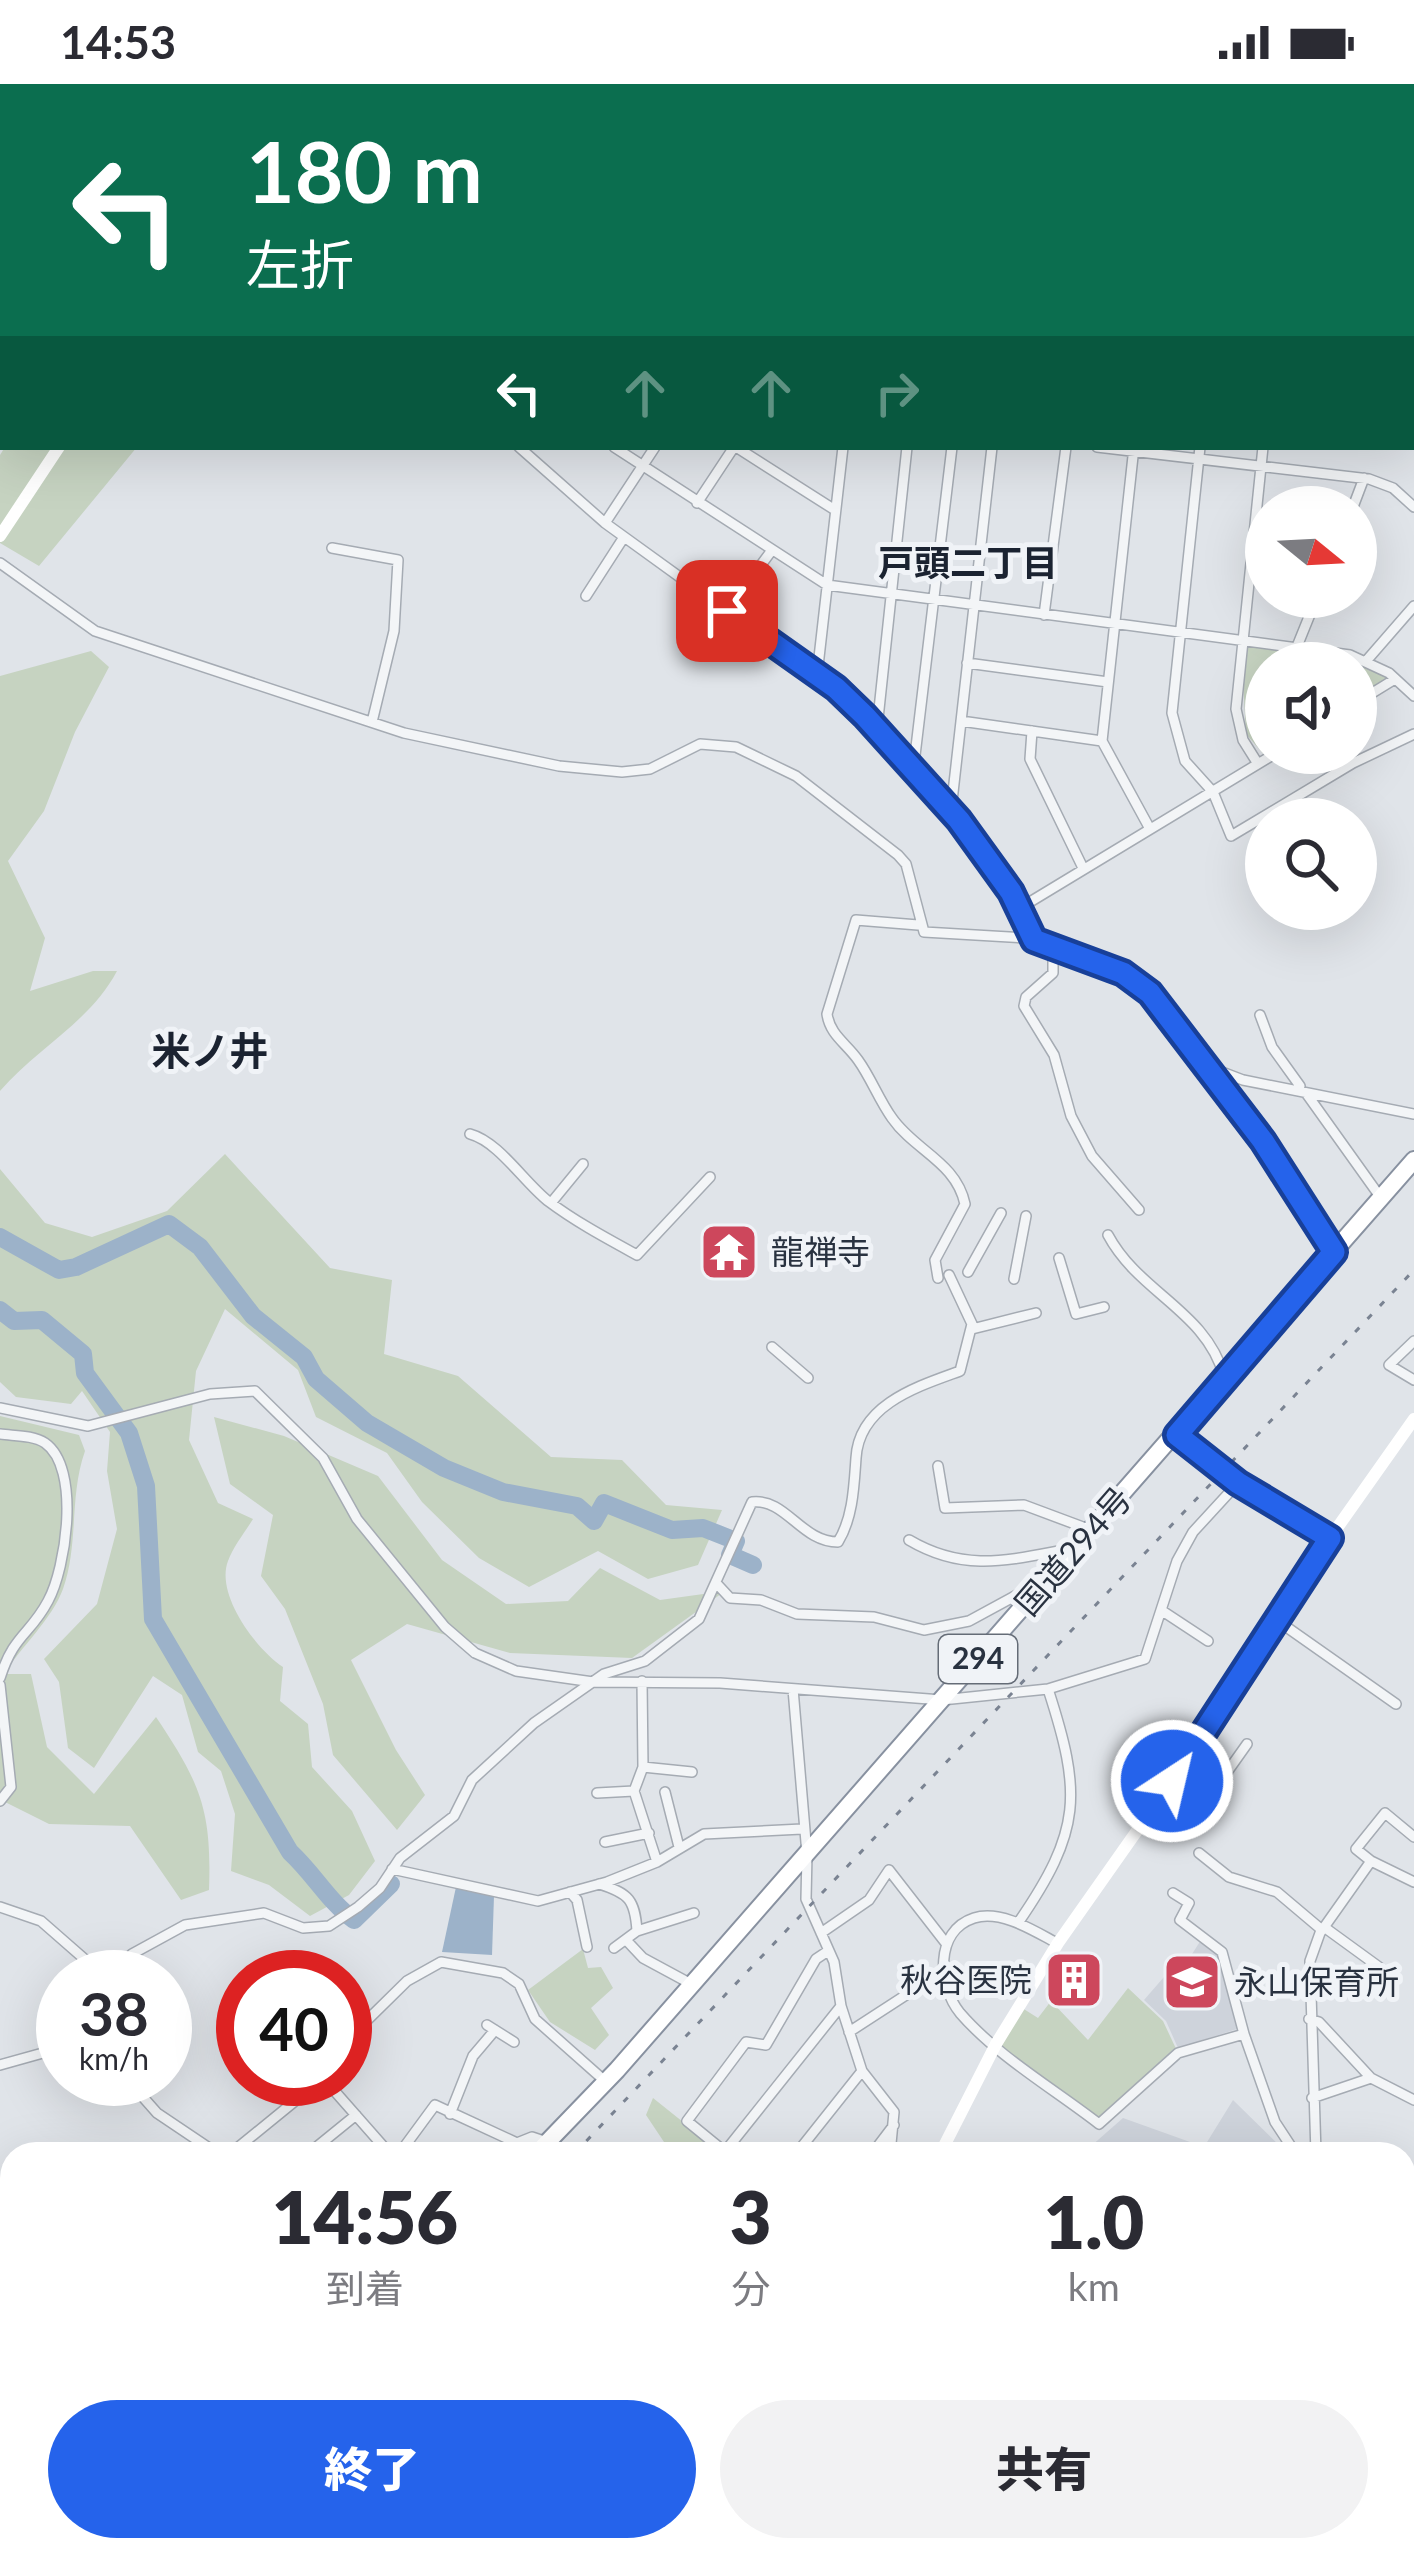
<!DOCTYPE html>
<html lang="ja">
<meta charset="utf-8">
<style>
body{margin:0;font-family:Lato,"Noto Sans JP",sans-serif;background:#f2f2f3;color:#2b2b33;height:100vh;display:flex;flex-direction:column;font-size:45px;white-space:nowrap}
*{box-sizing:border-box;margin:0}
p{font-size:39px;color:#7c7c81}
.icon{flex:none;width:66px;height:66px;fill:none;stroke:currentColor;stroke-width:2;stroke-linecap:round;stroke-linejoin:round}
.map{position:relative;flex:1;overflow:hidden}
.side{position:absolute;left:0px;top:2058px;width:1416px;height:420px;display:flex;flex-direction:column;background:#fff;border-radius:36px 36px 0 0;box-shadow:0 12px 48px #0002}
.side>*{flex:none}
.banner{position:absolute;left:0px;top:0px;width:1416px;height:366px;box-shadow:0 12px 48px #0002;background:#0b6e4f;color:#fff;overflow:hidden}
.needle{width:78px;rotate:108deg}
.tools{position:absolute;left:1245px;top:402px;display:grid;gap:24px}
.tools a{display:grid;place-items:center;width:132px;height:132px;border-radius:50%;background:#fff;box-shadow:0 12px 48px #0002;font-size:60px}
.speed{position:absolute;left:36px;top:1866px;display:flex;gap:24px;font-size:60px;font-weight:700;text-align:center}
.speed>*{display:grid;place-content:center;width:156px;height:156px;border-radius:50%;background:#fff;box-shadow:0 12px 48px #0002;line-height:1}
.speed small{font-size:30px;font-weight:400}
.speed .limit{border:18px solid #d22;background:#fff;color:#111}
.pin{position:absolute;display:grid;place-items:center;width:102px;height:102px;color:#fff;margin:-51px;border-radius:24px;box-shadow:0 6px 18px #0006}
.me{position:absolute;width:132px;margin:-66px;rotate:35deg;stroke-linejoin:round;filter:drop-shadow(0 0 9px #0008)}
.turn{display:flex;align-items:center;gap:42px;height:252px;padding:0 48px;font-size:54px}
.turn .icon{width:156px;height:156px;stroke-width:2.5}
.turn b{display:block;font-size:84px;line-height:102px}
.lanes{display:flex;align-items:center;height:114px;padding:0 48px;background:#0003;justify-content:center;gap:60px;direction:ltr}
.lanes .off{opacity:.35}
.eta{display:flex;justify-content:space-evenly;align-items:center;height:204px;text-align:center}
.eta b{font-size:72px;font-weight:800;line-height:84px}
.button{display:flex;gap:24px;margin-top:auto;padding:24px 48px}
.button a{flex:1;height:138px;border-radius:72px;background:#2563eb;color:#fff;font-size:48px;font-weight:800;line-height:138px;text-align:center}
.button a+a{background:#f2f2f3;color:#2b2b33}
.status{display:flex;justify-content:space-between;align-items:center;height:84px;padding:0 60px;background:#fff;direction:ltr}
.status svg{height:33px;fill:currentColor}
.map>svg:first-child{display:block}
.built{fill:#ced3db}
.green{fill:#c6d3c1}
.water{fill:#9cb2c9}
.lines{fill:none;stroke-linecap:round;stroke-linejoin:round}
.river{stroke:#9cb2c9;stroke-width:18}
.street-casing{stroke:#a5abb3;stroke-width:12}
.highway-casing{stroke:#8891a0;stroke-width:20}
.street{stroke:#f3f5f7;stroke-width:9}
.secondary{stroke:#fff;stroke-width:12}
.highway{stroke:#fff;stroke-width:16}
.rail{stroke:#7a8392;stroke-width:3;stroke-dasharray:6 12;stroke-linecap:butt}
.route-casing{stroke:#184099;stroke-width:30}
.route{stroke:#2563eb;stroke-width:21}
.labels{text-anchor:middle;stroke-width:10;stroke-linejoin:round;paint-order:stroke}
.shield{fill:#f0f3f7;stroke:#656c77;stroke-width:3}
.shield-label{font-size:30px;font-weight:bold;fill:#293240}
.poi-label{font-size:33px;fill:#293240;stroke:#f0f3f7;text-anchor:start}
.street-label{font-size:33px;fill:#293240;stroke:#f0f3f7}
.neighbourhood-label{font-size:36px;font-weight:bold;fill:#1b2331;stroke:#f0f3f7}
.quarter-label{font-size:39px;font-weight:bold;fill:#1b2331;stroke:#f0f3f7}
</style>
<div class="status"><b>14:53</b><svg viewBox="0 0 49 12"><path d="M0 12V9h3v3zM5 12V6h3v6zM10 12V3h3v9zM15 12V0h3v12zM26 1h20v11H26zM47 4h2v5h-2z"/></svg></div>
<div class="map">
<svg width="1414" height="2478" viewBox="0 0 1414 2478">
<rect width="100%" height="100%" fill="#e0e4e9"/>
<path class="built" d="M748,0h261l-263,3z
M1201,1856l16,13 20,76 -59,19 -12,-27 -22,-21 33,-38 8,3z
M1233,2016l55,54h-206l41,-36 81,29z
M920,2466h66l4,12h-64z
M1097,2466h80l2,12h-134z"/>
<path class="green" d="M0,0l128,3h-125l-3,161z
M5,363h132l-98,119 -39,-23v-88z
M1241,559l109,12 45,24 -39,24v-40h-90v90h10l-9,5 -21,-24z
M91,567l18,16 -34,65 -31,79 -36,50 37,77 -15,53 63,-20h24c-27,51 -80,77 -117,120v-415z
M225,1070l105,114 62,12 -8,74 74,22 93,81 71,3 44,45 56,5 -24,55 -50,14 -50,-28 -69,36 -50,-29 -57,-56 -35,-49 -71,-36 -18,-47 -73,-61 -29,62 -7,69 29,63 35,16c-8,13 -20,28 -25,42 -13,34 29,89 55,106l-3,34 28,23 4,43 40,44 23,50 -26,34 -39,21 -41,-31 -38,-14 4,-57 -14,-43 -23,-19 -16,-57 -29,-19 -59,92 -26,-20 -9,-66 -15,-23 53,-55 20,-75 -10,-58 3,-39 -28,-41 -11,13 -55,-7 -16,-15v-213l45,54 47,14 75,-26z
M0,1332l79,19 6,16c-16,45 -6,93 -22,138 -11,30 -42,58 -59,85h27l16,73 47,47 62,-77c44,66 56,92 53,173l-28,10 -51,-74 -81,-2 -46,-23 -3,3z
M214,1333l70,19 94,40 64,84 64,44 62,-3 32,-33 60,32 65,-9 -93,67 -122,-5 -103,-29 -56,36 45,90 29,45 -28,35 -64,-75 -10,-51 -38,-95 -24,-33 12,-61 -43,-31z
M583,1865l5,19 13,-1 12,21 -22,20 18,27 -14,15 -45,-28 -22,-32z
M1128,1904l35,33 15,32 -79,71 -103,-80 23,-38 19,12 13,-17 37,39z
M653,2014l70,56h-51l-26,-39z
M1184,2466h169l5,12h-169z"/>
<path class="water" d="M456,1803l38,9 -2,59 -50,-3z"/>
<g class="lines">
<path class="river" d="M0,1153l59,33 17,-3 93,-43 31,23 53,69 51,41 12,22 51,44 77,45 59,24 74,14 17,15 10,-18 68,27 31,-2 33,13 -6,14 23,10
M0,1226l14,11 28,-1 41,34 2,19 44,60 17,53 7,133 137,233c24,22 39,50 64,68l37,-36"/>
<defs>
<path id="street" d="M233,0l2,3
M572,0l5,3
M394,3l2,-3
M649,3l2,-3
M737,3l2,-3
M1015,3l1,-3
M1180,3v-3
M1238,3l1,-3
M1413,170h1
M519,363l86,76 242,175 113,122 51,73 24,47
M614,363l213,138 523,70 39,18 25,23
M736,363l99,63
M1097,363l272,32 24,9 21,19
M1134,363l-32,294 48,88
M1200,363l-28,266 13,48 28,31 18,44 122,-73 61,-29
M697,419l37,-56
M1353,423l11,-29
M605,439l50,-76
M332,464l66,12 -4,71 -22,91
M0,479l95,68 309,102 155,33 63,6 28,-3 50,-25 36,3 60,29 102,79 8,9 18,68 102,6 112,44 71,84 125,185
M586,512l38,-59
M727,527l45,-61
M1044,531l22,-168
M1296,565l21,-52
M1367,576l47,-54
M967,579l141,19
M817,591l26,-228
M1356,619l39,-24
M961,637l141,20
M877,644l30,-281
M1032,647l-2,28 53,109
M1258,680l-15,-24 -7,-31 27,-262
M913,688l39,-325
M951,726l41,-363
M1020,824l256,-155
M918,841l-62,-5 -29,94c3,21 19,29 31,46 13,18 21,40 34,58 23,33 64,44 73,86l-30,56 3,18
M1053,866v23l-27,24 -2,9 30,49 17,61 21,40 47,54
M1260,931l12,32 28,39
M1209,983l34,13 171,34
M1306,1009l75,105
M470,1050c29,8 53,47 78,67 28,21 58,37 89,54l73,-78
M551,1119l32,-39
M1108,1151c31,58 98,76 116,141
M1059,1174l17,56 28,-7
M968,1188l33,-59
M1014,1195l12,-63
M972,1245l64,-16
M1414,1257l-25,24 25,15
M772,1263l36,31
M0,1324l88,18 122,-32 45,-3 68,67 34,61 88,108 30,26 41,18 77,11 127,1 222,17 106,-11 97,-30 32,-98 16,-29 45,-49
M0,1350c14,2 33,1 45,9 36,25 21,125 3,158 -18,34 -34,33 -48,77
M1177,1351l61,48 92,55
M938,1382l7,42 79,-3 67,25
M909,1456c56,33 100,20 160,9
M717,1500l13,14 31,2 36,14 77,3 50,13 45,-9 68,-37
M1164,1528l44,29
M1278,1537l118,83
M642,1597l1,86 -9,24 23,71
M0,1601l11,102 -11,14
M793,1605l14,165 -1,45 28,63 7,44 21,65 32,41 -4,42
M1194,1666l31,25 22,-31
M643,1683l49,5
M665,1708l14,55
M597,1709l37,-2
M605,1758l44,-9
M1199,1769l30,24 48,15 45,38
M1371,1777l43,21
M392,1785l146,32 69,-19 50,-20 47,-28 98,-5
M599,1800c30,9 36,16 38,47l-23,17
M570,1808l7,8 10,47
M1173,1809l16,10 -9,17 42,32 22,82
M0,1823l41,14 64,56
M1018,1839c64,-93 64,-129 30,-234
M1324,1843l66,48
M637,1847l57,-18
M821,1849l48,-33 20,-30 56,72
M627,1857l16,17 50,27
M1053,1857c-22,-12 -53,-31 -79,-23 -40,13 -36,68 -14,95 37,43 94,76 139,111l79,-71 66,-19 31,88 21,32
M110,1893l22,-23 53,-29 79,-12 39,15 26,-2 29,-19 22,-19 20,-30 54,-42 18,-36 62,-57 70,-49 41,-13 54,-42 53,-117c34,-4 49,40 86,40 15,-24 16,-56 18,-84 3,-54 63,-72 104,-87l12,-47 -23,-49
M1309,1935l10,3 52,56 -59,20
M487,1941l27,17
M849,1948l94,-61
M345,1958l62,-61 34,-19 62,11 16,11 16,35 71,63
M0,1981l50,-14 13,-15
M1371,1994l43,22
M127,1995l30,34 61,41
M324,1995l66,75
M450,2030l23,-58 22,-26
M725,2068l-38,-31 59,-79 20,3 50,-86 12,-8
M230,2070l92,-75
M308,2070l48,-39
M399,2070l36,-49 82,38 15,-6 15,5
M723,2070l118,-148
M796,2070l66,-83
M872,2070l22,-29
M1316,2070l-6,-193 10,-28 51,-72 -15,-12 29,-36 29,24
M0,2213h12
M0,2297l12,-2
M0,2397l12,13
M0,2452l5,26
M195,2466l23,12
M340,2466l50,12
M710,2466l6,12
M1384,2466l4,12
M69,2478l42,-8
M155,2478h6
M766,2478l28,-12"/>
<path id="highway" d="M536,2070l81,-84 797,-910
M103,2478l13,-12"/>
</defs>
<use href="#street" class="street-casing"/>
<use href="#highway" class="highway-casing"/>
<use href="#street" class="street"/>
<path class="secondary" d="M438,0l4,3
M1290,0l23,3
M293,3l2,-3
M1413,15h1
M1413,316l1,-12
M0,452l59,-89
M940,2070l56,-110 62,-101 171,-243 101,-162 84,-119
M565,2478l14,-12"/>
<use href="#highway" class="highway"/>
<path class="rail" d="M574,2070l840,-884
M128,2478l13,-12"/>
</g>
<g class="lines">
<defs>
<path id="route" d="M727,527l109,77 29,28 94,104 52,72 23,48 89,33 27,20 113,148 71,111 -157,183 61,48 92,55 -158,243"/>
</defs>
<use href="#route" class="route-casing"/>
<use href="#route" class="route"/>
</g>
<defs>
<symbol id="temple-square" viewBox="-11 -11 22 22"><rect x="-9" y="-9" width="18" height="18" rx="4" fill="#cd475c" stroke="#f0f3f7"/><path d="M0-6L5-2H3V0L6.5 2.5H4V6H1.5V3h-3V6H-4V2.5H-6.5L-3 0V-2H-5Z" fill="#fff"/></symbol>
<symbol id="building-square" viewBox="-11 -11 22 22"><rect x="-9" y="-9" width="18" height="18" rx="4" fill="#cd475c" stroke="#f0f3f7"/><path d="M-4-6H4V6H1V3H-1V6H-4ZM-2.5-4.3h1.7v1.8h-1.7ZM.8-4.3h1.7v1.8H.8ZM-2.5-1h1.7V.8h-1.7ZM.8-1h1.7V.8H.8Z" fill="#fff"/></symbol>
<symbol id="school-square" viewBox="-11 -11 22 22"><rect x="-9" y="-9" width="18" height="18" rx="4" fill="#cd475c" stroke="#f0f3f7"/><path d="M0-5L7-2L0 1L-7-2ZM-4 1L0 2.5L4 1V4Q0 6-4 4Z" fill="#fff"/></symbol>
</defs>
<g fill-rule="evenodd">
<use href="#temple-square" x="696" y="1135" width="66" height="66"/>
<use href="#building-square" x="1041" y="1863" width="66" height="66"/>
<use href="#school-square" x="1159" y="1865" width="66" height="66"/>
</g>
<g class="labels">
<rect class="shield" x="939" y="1551" width="78" height="48" rx="9"/>
<g class="shield-label">
<text x="978" y="1585">294</text>
</g>
<g class="poi-label">
<text x="771" y="1180">龍禅寺</text>
<text x="1032" y="1908" text-anchor="end">秋谷医院</text>
<text x="1234" y="1910">永山保育所</text>
</g>
<g class="street-label">
<text transform="translate(1073 1467) rotate(-49)" y="12">国道294号</text>
</g>
<g class="neighbourhood-label">
<text x="968" y="492">戸頭二丁目</text>
</g>
<g class="quarter-label">
<text x="210" y="981">米ノ井</text>
</g>
</g>
</svg>
<div class="tools">
<a><svg class="needle" viewBox="-14 -14 28 28"><path d="M0-13l5 13h-10z" fill="#e53935"/><path d="M0 13l5-13h-10z" fill="#7c7c81"/></svg></a>
<a><svg class="icon" aria-label="sound" viewBox="0 0 24 24"><path d="M4 9h4l5-4v14l-5-4H4zM17 9q2 3 0 6"/></svg></a>
<a><svg class="icon" aria-label="search" viewBox="0 0 24 24"><circle cx="10" cy="10" r="6"/><path d="M15 15l6 6"/></svg></a>
</div>
<div class="speed"><div>38<small>km/h</small></div><div class="limit">40</div></div>
<div class="pin" style="left:727px;top:527px;background:#d93025"><svg class="icon" aria-label="arrive" viewBox="0 0 24 24"><path d="M6 21V4h12l-3 4 3 4H6"/></svg></div>
<svg class="me" style="left:1172px;top:1697px" viewBox="-20 -20 40 40"><circle r="17" fill="#2563eb" stroke="#fff" stroke-width="3"/><path d="M0-11L8 9 0 5-8 9z" fill="#fff"/></svg>
<div class="banner">
<div class="turn"><svg class="icon" aria-label="left" viewBox="0 0 24 24"><path d="M17 20v-9H6M10 6l-5 5 5 5"/></svg><div><b>180 m</b>左折</div></div>
<div class="lanes"><svg class="icon" aria-label="left" viewBox="0 0 24 24"><path d="M17 20v-9H6M10 6l-5 5 5 5"/></svg><svg class="icon off" aria-label="ahead" viewBox="0 0 24 24"><path d="M12 20V5M6 11l6-6 6 6"/></svg><svg class="icon off" aria-label="ahead" viewBox="0 0 24 24"><path d="M12 20V5M6 11l6-6 6 6"/></svg><svg class="icon off" aria-label="right" viewBox="0 0 24 24"><path d="M7 20v-9h11M14 6l5 5-5 5"/></svg></div>
</div>
<section class="side">
<div class="eta">
<div><b>14:56</b><p>到着</p></div>
<div><b>3</b><p>分</p></div>
<div><b>1.0</b><p>km</p></div>
</div>
<div class="button"><a>終了</a><a>共有</a></div>
</section>
</div>
